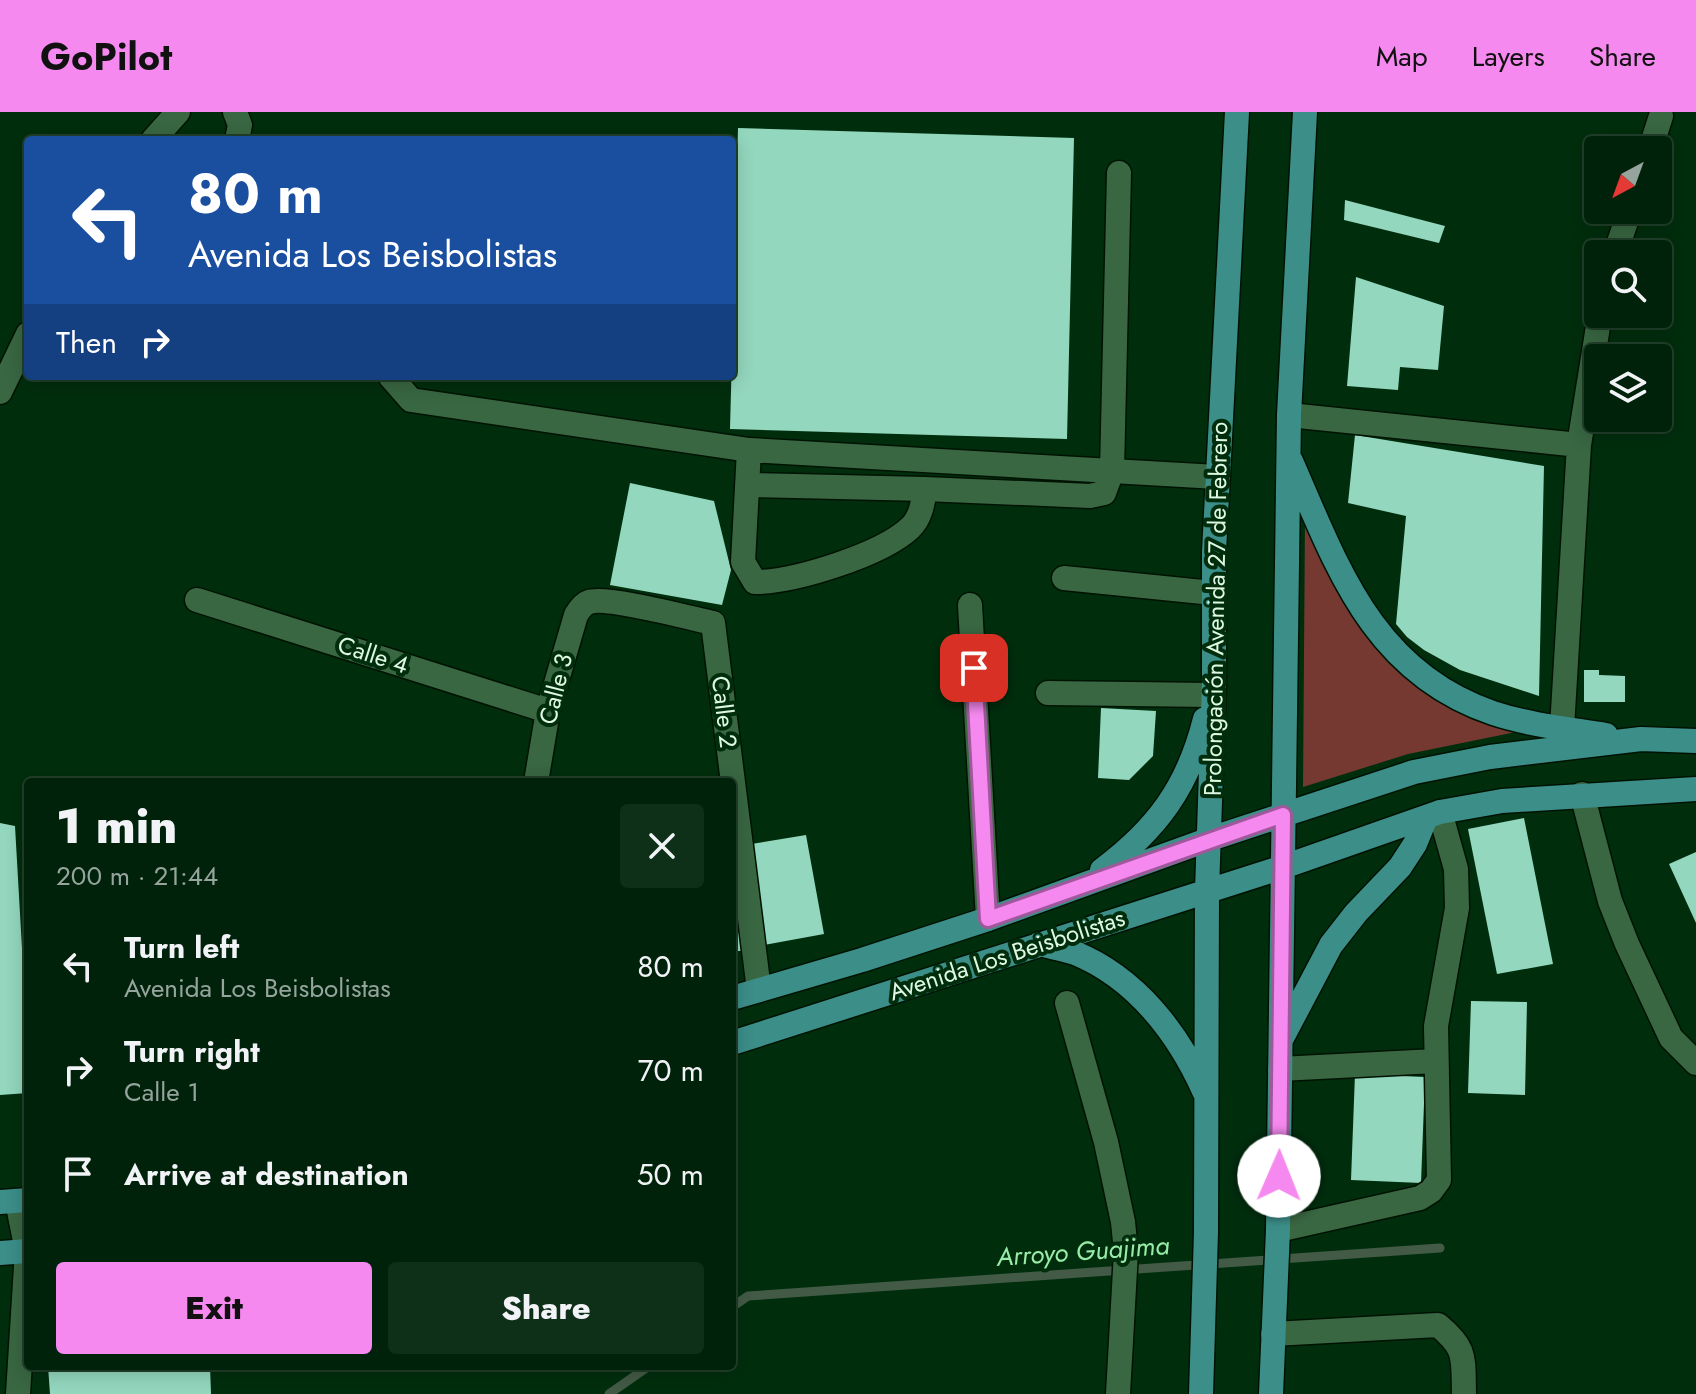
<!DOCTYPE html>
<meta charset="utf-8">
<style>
body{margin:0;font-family:Jost,sans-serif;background:#0e2f18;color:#f1f3f6;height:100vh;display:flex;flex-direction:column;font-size:30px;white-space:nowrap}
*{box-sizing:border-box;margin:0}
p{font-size:26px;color:#95a49c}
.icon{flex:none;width:44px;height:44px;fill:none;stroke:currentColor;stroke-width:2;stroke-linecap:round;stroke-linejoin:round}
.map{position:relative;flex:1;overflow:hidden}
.drawer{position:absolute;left:24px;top:666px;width:712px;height:592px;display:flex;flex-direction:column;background:#00220a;border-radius:8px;box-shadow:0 4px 20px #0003,0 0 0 2px #223f2b}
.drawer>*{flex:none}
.top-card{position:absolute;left:24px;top:24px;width:712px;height:244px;border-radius:8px;box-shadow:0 4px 20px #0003,0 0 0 2px #223f2b;background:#1a4fa0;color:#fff;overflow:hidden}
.needle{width:52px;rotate:221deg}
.controls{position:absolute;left:1584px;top:24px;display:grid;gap:16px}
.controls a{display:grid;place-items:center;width:88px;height:88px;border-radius:8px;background:#00220a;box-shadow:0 4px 20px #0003,0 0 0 2px #223f2b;font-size:40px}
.pin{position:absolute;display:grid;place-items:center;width:68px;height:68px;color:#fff;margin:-34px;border-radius:16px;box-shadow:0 4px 12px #0006}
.me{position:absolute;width:88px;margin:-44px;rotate:1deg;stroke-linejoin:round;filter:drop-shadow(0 0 6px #0008)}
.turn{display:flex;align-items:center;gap:28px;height:168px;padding:0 32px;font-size:36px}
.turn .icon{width:104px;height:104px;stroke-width:2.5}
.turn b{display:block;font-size:56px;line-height:68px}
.then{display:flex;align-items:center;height:76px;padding:0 32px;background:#0003;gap:16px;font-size:30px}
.round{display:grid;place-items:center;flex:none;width:84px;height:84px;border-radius:8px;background:#0e2f18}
.headline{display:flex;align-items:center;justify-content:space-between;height:136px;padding:0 32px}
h1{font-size:48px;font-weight:800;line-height:60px}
.primary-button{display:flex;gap:16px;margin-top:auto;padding:16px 32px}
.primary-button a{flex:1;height:92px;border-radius:8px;background:#f589ef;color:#111;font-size:32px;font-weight:800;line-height:92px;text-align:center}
.primary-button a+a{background:#0e2f18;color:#f1f3f6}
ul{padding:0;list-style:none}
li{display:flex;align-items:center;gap:24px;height:104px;padding:0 32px}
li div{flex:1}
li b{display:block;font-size:30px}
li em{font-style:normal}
header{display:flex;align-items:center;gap:48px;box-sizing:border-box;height:112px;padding:0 40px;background:#f589ef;color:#111}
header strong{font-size:38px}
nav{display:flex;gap:44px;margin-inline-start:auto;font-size:28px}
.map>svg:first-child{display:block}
.green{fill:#753931}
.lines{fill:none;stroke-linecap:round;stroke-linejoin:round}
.stream{stroke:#435b46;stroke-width:9}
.building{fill:#93d7be}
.minor-casing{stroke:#001303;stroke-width:27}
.major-casing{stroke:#001303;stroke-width:27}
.minor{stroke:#396742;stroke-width:24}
.major{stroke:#3c8e89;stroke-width:24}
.route-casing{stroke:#9f599b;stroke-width:20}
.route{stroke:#f589ef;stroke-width:14}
.labels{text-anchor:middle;stroke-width:8;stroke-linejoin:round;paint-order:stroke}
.street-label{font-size:24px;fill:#dff8e2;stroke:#002e0d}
.water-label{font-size:26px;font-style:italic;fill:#99eca8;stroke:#002e0d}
</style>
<header>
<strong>GoPilot</strong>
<nav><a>Map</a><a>Layers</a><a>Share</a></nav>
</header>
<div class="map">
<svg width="1696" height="1282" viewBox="0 0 1696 1282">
<rect width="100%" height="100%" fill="#002e0d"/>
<path class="green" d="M1305,408c47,109 90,176 211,212l-108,22 -105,33z"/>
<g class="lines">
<path class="stream" d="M732,1195l16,-11 692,-48
M609,1282l40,-28"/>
</g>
<path class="building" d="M738,16l336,10 -7,301 -337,-10z
M1345,88l100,26 -6,17 -95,-23z
M1356,165l88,29 -6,64 -38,-3 -2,23 -51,-4z
M1355,323l189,31 -5,230 -79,-26 -36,-20 -17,-13 -11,-13 10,-108 -58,-13z
M630,371l84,18 17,69 -9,35 -112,-20z
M1584,558h15v5l26,1v26h-41z
M1101,596l55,3 -3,45 -24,24 -31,-2z
M1524,706l29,146 -56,10 -29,-145z
M0,711l15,3 13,227v40l-28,2z
M806,723l18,99 -60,11 -19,-100z
M1696,740v71l-27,-59z
M739,805l2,34h-9v-33z
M1471,889l56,1 -2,93 -57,-2z
M1355,962l70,3 -4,106 -70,-3z
M48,1254h162l1,28h-161z"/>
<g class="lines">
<defs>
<path id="minor" d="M235,0l5,13 -3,15
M153,28l25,-28
M1650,38l11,-34
M1615,142l15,-44
M390,264l21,24 338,50
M0,280l28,-58
M1289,303l290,30
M748,373l177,4 165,7 14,-3 8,-22 7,-298
M925,377c-2,13 -4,29 -15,39 -29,27 -116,54 -155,54l-12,-20 6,-112 468,27
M1064,466l149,15
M197,488l351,111
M970,493l18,314
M1048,581l163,2
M1562,616l17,-283 21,-131
M536,670l12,-71 28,-96c3,-5 7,-11 13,-13 18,-6 101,16 124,21l46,367
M1582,682l28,107 17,43 44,94 25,25
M1067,891l39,139 17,80 3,30 -8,142
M1280,957l155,-8
M17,1089l10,50 -9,143
M1278,1118l142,-32 11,-7 8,-11 -3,-154 21,-118 -1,-39 -16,-57
M1273,1222l165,-9c29,24 25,32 26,69"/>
<path id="major" d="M1291,349c46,105 81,211 202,252 36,12 76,16 113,22
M1102,758c55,-41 86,-83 103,-151
M1039,832c11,3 25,5 36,9 61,25 103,80 129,138
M732,886l130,-38 126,-41 222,-80 204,-67 76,-15 151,-18 55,2
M1282,926l49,-93 25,-32 44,-46 15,-23 11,-27
M732,931l551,-176 157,-55 62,-11 194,-12
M0,1090l28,-2
M0,1141l28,-2
M1201,1282l5,-162 1,-341 7,-209v-130l23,-440
M1271,1282l7,-164 11,-815 16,-303"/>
</defs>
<use href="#minor" class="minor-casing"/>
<use href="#major" class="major-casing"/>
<use href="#minor" class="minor"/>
<use href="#major" class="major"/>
</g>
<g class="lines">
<defs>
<path id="route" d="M974,556l14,251 295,-104 -4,361"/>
</defs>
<use href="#route" class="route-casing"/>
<use href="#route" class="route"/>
</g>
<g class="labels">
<g class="street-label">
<text transform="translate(1216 497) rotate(-89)" y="8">Prolongación Avenida 27 de Febrero</text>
<text transform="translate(373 543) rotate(18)" y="8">Calle 4</text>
<text transform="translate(556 577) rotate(-76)" y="8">Calle 3</text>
<text transform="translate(724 600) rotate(83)" y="8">Calle 2</text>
<text transform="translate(1007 843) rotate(-18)" y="8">Avenida Los Beisbolistas</text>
</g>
<g class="water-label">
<text transform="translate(1083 1139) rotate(-4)" y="9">Arroyo Guajima</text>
</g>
</g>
</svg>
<div class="controls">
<a><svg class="needle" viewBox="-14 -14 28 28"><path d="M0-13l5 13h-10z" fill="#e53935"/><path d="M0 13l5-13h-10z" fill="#95a49c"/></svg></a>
<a><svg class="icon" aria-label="search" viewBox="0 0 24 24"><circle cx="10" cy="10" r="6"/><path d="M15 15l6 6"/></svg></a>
<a><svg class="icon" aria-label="layers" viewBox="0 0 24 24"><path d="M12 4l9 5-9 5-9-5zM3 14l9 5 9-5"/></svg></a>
</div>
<div class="pin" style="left:974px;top:556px;background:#d93025"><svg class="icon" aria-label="arrive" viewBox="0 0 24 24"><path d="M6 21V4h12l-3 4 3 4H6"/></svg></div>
<svg class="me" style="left:1279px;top:1064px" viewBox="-20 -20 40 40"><circle r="19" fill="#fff"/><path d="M0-13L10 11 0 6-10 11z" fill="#f589ef"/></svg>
<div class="top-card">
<div class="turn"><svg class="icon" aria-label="left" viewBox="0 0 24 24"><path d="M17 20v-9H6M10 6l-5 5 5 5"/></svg><div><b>80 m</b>Avenida Los Beisbolistas</div></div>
<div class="then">Then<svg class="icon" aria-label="right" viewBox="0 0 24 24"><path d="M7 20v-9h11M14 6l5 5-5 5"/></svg></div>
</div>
<section class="drawer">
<div class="headline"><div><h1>1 min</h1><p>200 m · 21:44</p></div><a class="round"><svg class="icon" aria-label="close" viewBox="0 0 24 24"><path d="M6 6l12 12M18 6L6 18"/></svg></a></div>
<ul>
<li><svg class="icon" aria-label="left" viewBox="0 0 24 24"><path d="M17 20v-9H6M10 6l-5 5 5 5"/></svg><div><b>Turn left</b><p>Avenida Los Beisbolistas</p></div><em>80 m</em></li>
<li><svg class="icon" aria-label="right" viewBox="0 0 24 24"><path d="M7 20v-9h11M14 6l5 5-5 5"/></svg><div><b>Turn right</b><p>Calle 1</p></div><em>70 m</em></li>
<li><svg class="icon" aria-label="arrive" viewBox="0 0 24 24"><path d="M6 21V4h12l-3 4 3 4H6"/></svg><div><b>Arrive at destination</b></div><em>50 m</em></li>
</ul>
<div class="primary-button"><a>Exit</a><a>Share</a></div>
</section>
</div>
